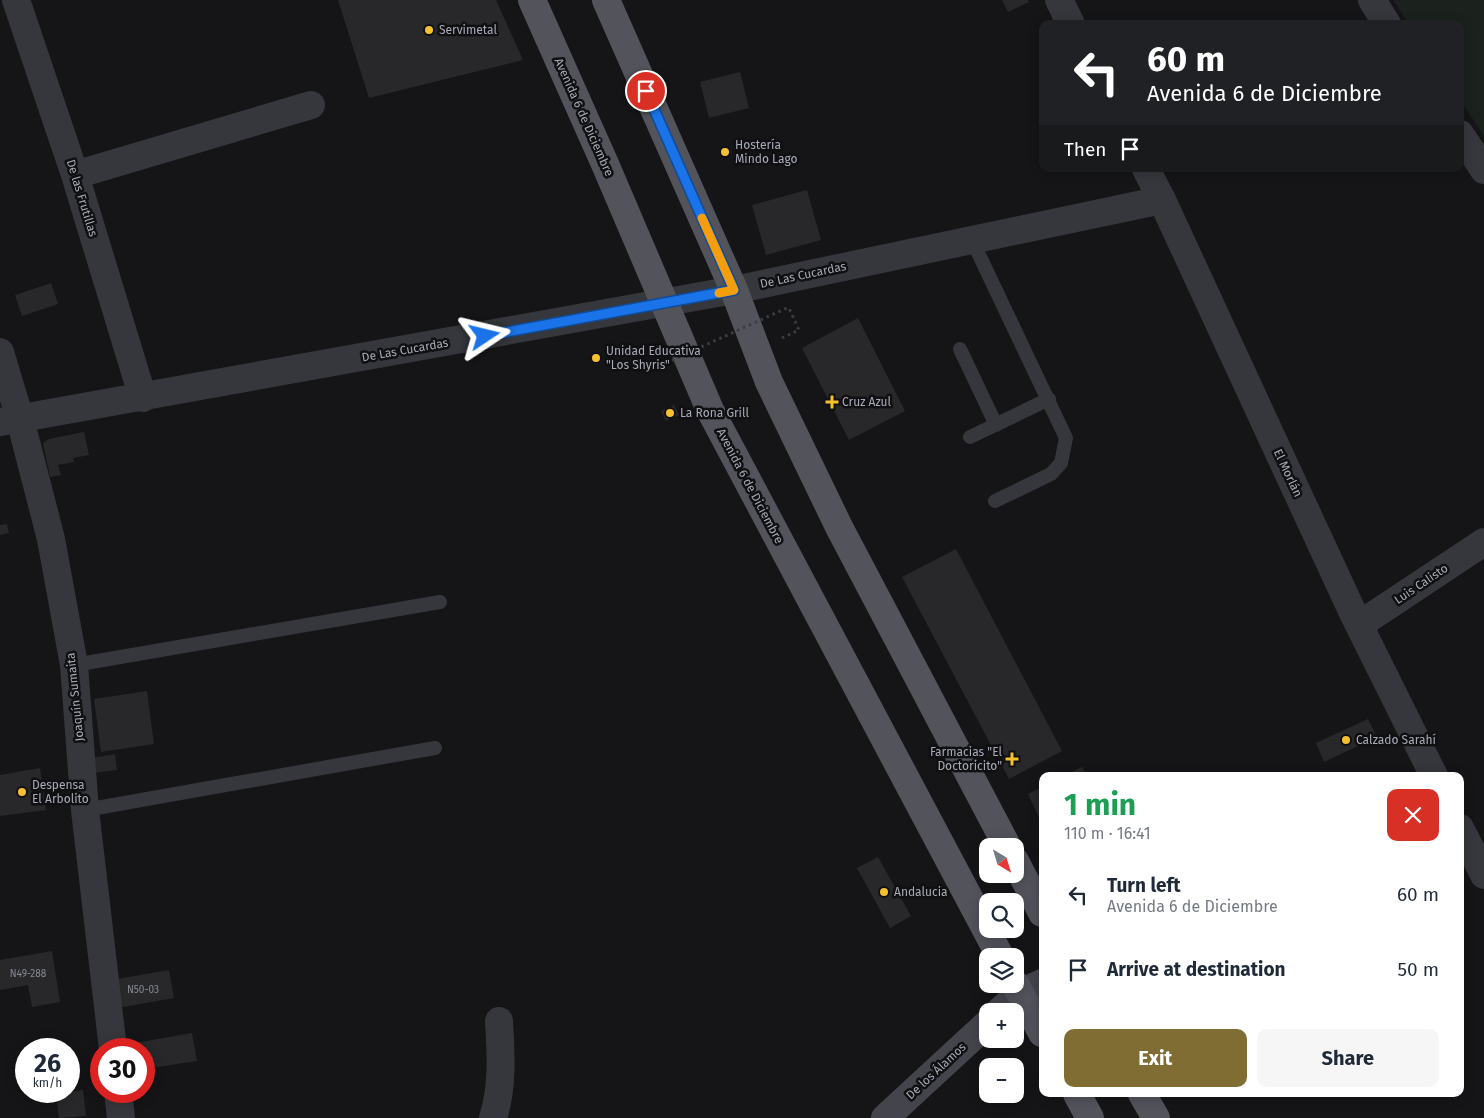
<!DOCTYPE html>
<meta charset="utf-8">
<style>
body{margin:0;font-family:"Fira Sans",sans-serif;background:#f6f6f7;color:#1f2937;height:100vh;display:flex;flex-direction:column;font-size:19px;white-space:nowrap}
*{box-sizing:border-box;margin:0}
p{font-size:16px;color:#747a83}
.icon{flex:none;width:28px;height:28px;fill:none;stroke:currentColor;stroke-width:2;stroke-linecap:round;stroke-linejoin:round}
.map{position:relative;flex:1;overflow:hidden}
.details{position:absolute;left:1039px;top:772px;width:425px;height:325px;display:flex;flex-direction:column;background:#fff;border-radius:10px;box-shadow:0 2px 12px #0003}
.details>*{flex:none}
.hud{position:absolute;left:1039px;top:20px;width:425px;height:152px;border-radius:10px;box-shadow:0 2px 12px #0003;background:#202124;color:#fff;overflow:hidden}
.needle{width:32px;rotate:142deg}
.buttons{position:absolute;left:979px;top:838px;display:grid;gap:10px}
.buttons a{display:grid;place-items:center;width:45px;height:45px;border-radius:10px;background:#fff;box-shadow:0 2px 12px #0003;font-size:25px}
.speed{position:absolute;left:15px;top:1038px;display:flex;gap:10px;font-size:25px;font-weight:700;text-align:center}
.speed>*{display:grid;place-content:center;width:65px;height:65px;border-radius:50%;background:#fff;box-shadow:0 2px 12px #0003;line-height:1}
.speed small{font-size:12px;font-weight:400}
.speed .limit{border:8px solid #d22;background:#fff;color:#111}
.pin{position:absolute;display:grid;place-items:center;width:42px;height:42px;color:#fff;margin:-21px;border:2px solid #fff;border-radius:50%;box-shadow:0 1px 5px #0007}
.me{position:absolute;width:55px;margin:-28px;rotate:80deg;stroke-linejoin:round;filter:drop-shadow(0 0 4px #0008)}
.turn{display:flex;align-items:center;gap:18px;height:105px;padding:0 25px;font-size:22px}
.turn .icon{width:65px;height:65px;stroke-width:2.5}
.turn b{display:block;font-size:35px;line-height:42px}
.then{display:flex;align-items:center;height:48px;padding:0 25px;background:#0003;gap:10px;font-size:19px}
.round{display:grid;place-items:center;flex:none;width:52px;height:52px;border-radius:10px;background:#f6f6f7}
.overview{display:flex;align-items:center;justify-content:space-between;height:85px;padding:0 25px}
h1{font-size:30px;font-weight:700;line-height:38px;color:#1e9e55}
.primary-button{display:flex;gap:10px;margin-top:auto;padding:10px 25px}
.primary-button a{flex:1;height:58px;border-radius:10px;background:#7f6d33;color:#fff;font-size:20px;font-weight:700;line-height:58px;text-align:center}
.primary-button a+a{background:#f6f6f7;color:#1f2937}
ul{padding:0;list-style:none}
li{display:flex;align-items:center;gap:15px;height:75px;padding:0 25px}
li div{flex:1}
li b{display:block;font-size:19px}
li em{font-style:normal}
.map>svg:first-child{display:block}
.green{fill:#1b221d}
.building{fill:#28282b}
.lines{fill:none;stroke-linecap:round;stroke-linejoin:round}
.path{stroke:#3c3d43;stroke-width:3;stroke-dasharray:2.5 4;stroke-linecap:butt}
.lane{stroke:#36373c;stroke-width:14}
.street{stroke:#36373c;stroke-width:28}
.secondary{stroke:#44454c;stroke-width:28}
.primary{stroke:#52535b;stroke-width:28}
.path-bridge{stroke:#3c3d43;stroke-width:3;stroke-dasharray:2.5 4;stroke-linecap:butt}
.route-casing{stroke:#114b97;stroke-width:12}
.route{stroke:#1a73e8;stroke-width:9}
.slow{stroke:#f59e0b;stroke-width:9}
.poi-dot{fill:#f5c12f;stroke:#101012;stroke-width:2}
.labels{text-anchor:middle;stroke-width:5;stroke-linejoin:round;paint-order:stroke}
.number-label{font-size:10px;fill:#868a93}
.poi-label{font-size:12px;fill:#a7abb7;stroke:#101012;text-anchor:start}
.street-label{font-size:12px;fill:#a7abb7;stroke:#101012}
</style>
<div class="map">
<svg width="1484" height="1118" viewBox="0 0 1484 1118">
<rect width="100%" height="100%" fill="#151517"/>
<path class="green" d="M1393,0h91v136l-24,-36v-76h-51z"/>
<path class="building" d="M338,0h158l27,60 -154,38z
M1002,0h26l1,2 -21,10z
M740,72l9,36 -40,10 -9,-36z
M807,190l14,50 -55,15 -14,-50z
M51,283l7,21 -36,12 -7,-21z
M858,318l47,93 -56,29 -47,-92z
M674,405l5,10 -13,6 -5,-10z
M84,432l5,23 -16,3 1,4 -16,3 3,10 -11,2 -7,-34 6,-4z
M7,524l2,9 -9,2v-10z
M956,549l106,202 -53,28 -107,-202z
M147,691l7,53 -53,8 -7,-53z
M1368,719l9,18 -53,25 -8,-19z
M115,754l2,16 -23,3 -2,-15z
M1082,767l5,9h-23z
M40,768l6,42 -46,6v-41z
M1042,787v37l-14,-30z
M878,857l33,59 -21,12 -33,-60z
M52,951l8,51 -28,5 -4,-22 -28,5v-30z
M169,970l5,28 -57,10 -6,-28z
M192,1033l5,28 -53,8v-20h-26v-3z
M83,1090l3,26 -27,2 -3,-24z"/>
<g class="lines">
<path class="path" d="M782,338l17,-8 -10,-22"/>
<path class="lane" d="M972,240l94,198 -5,25 -10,11 -56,27
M960,349l36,76
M970,437l79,-38
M74,665l366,-63
M85,810l350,-62"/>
<path class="street" d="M16,0l59,175 68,223
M1059,0l12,24
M1372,0l15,24
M1460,134l24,36
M1146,169l16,31 191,413 81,163
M75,175l236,-70
M0,352l20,67 31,120 23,126 11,145 28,239
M0,422l734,-132 428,-90
M1359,625l125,-83
M1460,828l24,47
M118,1091l3,27
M493,1118c10,-31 8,-64 6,-97"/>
<path class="secondary" d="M1000,1011l20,-18 22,-10
M885,1118l103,-95"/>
<path class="primary" d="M532,0l73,164 105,246 290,546
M606,0l128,290 35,92 70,145 168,319
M1015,861l27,52
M1015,984l27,49
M1077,1094l13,24
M1142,1094l14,24"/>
<path class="path-bridge" d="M666,363l123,-56"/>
</g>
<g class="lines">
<defs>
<path id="route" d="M485,336l249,-46 -88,-199"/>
</defs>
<use href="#route" class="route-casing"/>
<use href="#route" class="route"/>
<path class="slow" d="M702,218l32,72 -15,3"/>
</g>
<g class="poi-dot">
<circle cx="429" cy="30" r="5"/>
<circle cx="725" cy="152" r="5"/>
<circle cx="596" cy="358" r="5"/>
<path d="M829.5 394.5h5v5h5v5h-5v5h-5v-5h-5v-5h5z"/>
<circle cx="670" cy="413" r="5"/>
<circle cx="1346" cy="740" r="5"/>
<path d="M1009.5 751.5h5v5h5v5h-5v5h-5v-5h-5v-5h5z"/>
<circle cx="22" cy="792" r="5"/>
<circle cx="884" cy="892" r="5"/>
</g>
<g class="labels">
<g class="number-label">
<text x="28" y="977">N49-288</text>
<text x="143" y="993">N50-03</text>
</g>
<g class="poi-label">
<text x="439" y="34">Servimetal</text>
<text x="735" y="149">Hostería<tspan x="735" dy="14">Mindo Lago</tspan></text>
<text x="606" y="355">Unidad Educativa<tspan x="606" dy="14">"Los Shyris"</tspan></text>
<text x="842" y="406">Cruz Azul</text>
<text x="680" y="417">La Rona Grill</text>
<text x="1356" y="744">Calzado Sarahí</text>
<text x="1002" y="756" text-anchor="end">Farmacias "El<tspan x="1002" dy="14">Doctoricito"</tspan></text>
<text x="32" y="789">Despensa<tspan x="32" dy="14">El Arbolito</tspan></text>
<text x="894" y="896">Andalucia</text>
</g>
<g class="street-label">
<text transform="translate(584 117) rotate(66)" y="4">Avenida 6 de Diciembre</text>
<text transform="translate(82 198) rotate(73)" y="4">De las Frutillas</text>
<text transform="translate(803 275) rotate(-12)" y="4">De Las Cucardas</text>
<text transform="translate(405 350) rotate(-10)" y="4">De Las Cucardas</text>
<text transform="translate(1288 473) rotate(65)" y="4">El Morlán</text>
<text transform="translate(750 486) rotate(62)" y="4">Avenida 6 de Diciembre</text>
<text transform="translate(1421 584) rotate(-34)" y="4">Luis Calisto</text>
<text transform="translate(75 697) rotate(-96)" y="4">Joaquín Sumaita</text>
<text transform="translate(936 1071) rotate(-43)" y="4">De los Álamos</text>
</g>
</g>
</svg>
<div class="buttons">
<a><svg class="needle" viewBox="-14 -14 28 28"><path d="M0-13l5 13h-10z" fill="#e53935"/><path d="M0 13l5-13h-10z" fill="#747a83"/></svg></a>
<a><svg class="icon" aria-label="search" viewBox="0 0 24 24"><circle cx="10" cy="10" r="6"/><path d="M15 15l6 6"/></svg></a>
<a><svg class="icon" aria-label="layers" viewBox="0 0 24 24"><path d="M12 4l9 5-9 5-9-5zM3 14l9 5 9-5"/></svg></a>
<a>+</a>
<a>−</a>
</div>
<div class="speed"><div>26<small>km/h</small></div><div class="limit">30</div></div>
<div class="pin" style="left:646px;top:91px;background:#d93025"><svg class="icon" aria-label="arrive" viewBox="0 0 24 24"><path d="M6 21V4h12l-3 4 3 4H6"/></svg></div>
<svg class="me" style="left:485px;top:336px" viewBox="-20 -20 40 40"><path d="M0-17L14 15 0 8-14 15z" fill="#1a73e8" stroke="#fff" stroke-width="4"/></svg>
<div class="hud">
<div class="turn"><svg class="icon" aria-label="left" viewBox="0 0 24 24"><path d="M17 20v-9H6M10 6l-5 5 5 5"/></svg><div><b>60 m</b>Avenida 6 de Diciembre</div></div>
<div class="then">Then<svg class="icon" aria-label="arrive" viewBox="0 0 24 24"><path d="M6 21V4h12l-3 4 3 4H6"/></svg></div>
</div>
<section class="details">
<div class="overview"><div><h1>1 min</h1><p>110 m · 16:41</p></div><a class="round" style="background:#d93025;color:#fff"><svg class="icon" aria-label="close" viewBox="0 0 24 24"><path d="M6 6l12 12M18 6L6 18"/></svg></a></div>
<ul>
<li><svg class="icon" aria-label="left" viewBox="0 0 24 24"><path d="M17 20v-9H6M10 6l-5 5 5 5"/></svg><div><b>Turn left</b><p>Avenida 6 de Diciembre</p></div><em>60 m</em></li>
<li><svg class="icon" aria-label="arrive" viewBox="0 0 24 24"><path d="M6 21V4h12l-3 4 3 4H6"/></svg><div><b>Arrive at destination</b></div><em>50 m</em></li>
</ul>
<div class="primary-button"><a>Exit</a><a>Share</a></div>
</section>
</div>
